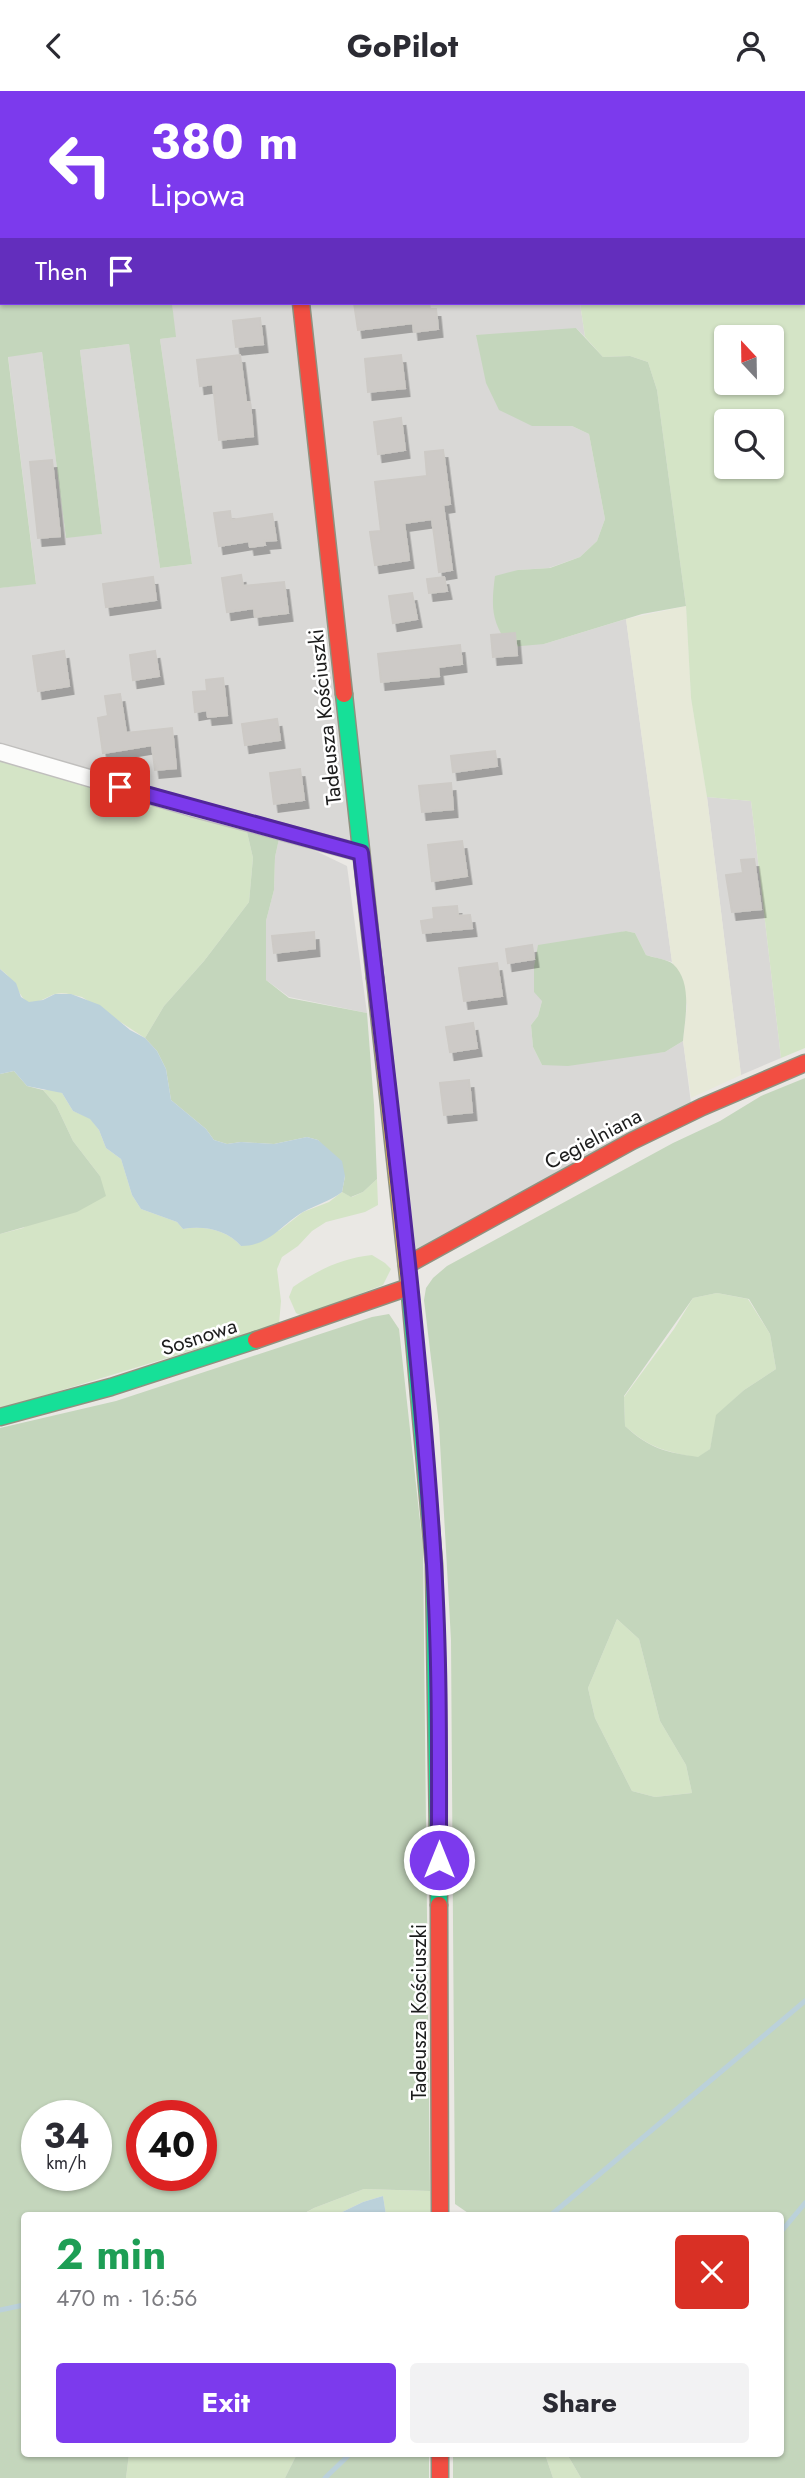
<!DOCTYPE html>
<meta charset="utf-8">
<style>
body{margin:0;font-family:Jost,sans-serif;background:#f2f2f3;color:#2b2b33;height:100vh;display:flex;flex-direction:column;font-size:26px;white-space:nowrap}
*{box-sizing:border-box;margin:0}
p{font-size:23px;color:#7c7c81}
.icon{flex:none;width:38px;height:38px;fill:none;stroke:currentColor;stroke-width:2;stroke-linecap:round;stroke-linejoin:round}
.map{position:relative;flex:1;overflow:hidden}
.sheet{position:absolute;left:21px;top:2121px;width:763px;height:245px;display:flex;flex-direction:column;background:#fff;border-radius:7px;box-shadow:0 2px 5px #0004}
.sheet>*{flex:none}
.banner{position:absolute;left:0px;top:0px;width:805px;height:214px;box-shadow:0 2px 5px #0004;background:#7c3aed;color:#fff;overflow:hidden}
.needle{width:46px;rotate:338deg}
.buttons{position:absolute;left:714px;top:234px;display:grid;gap:14px}
.buttons a{display:grid;place-items:center;width:70px;height:70px;border-radius:7px;background:#fff;box-shadow:0 2px 5px #0004;font-size:35px}
.speed{position:absolute;left:21px;top:2009px;display:flex;gap:14px;font-size:35px;font-weight:700;text-align:center}
.speed>*{display:grid;place-content:center;width:91px;height:91px;border-radius:50%;background:#fff;box-shadow:0 2px 5px #0004;line-height:1}
.speed small{font-size:18px;font-weight:400}
.speed .limit{border:10px solid #d22;background:#fff;color:#111}
.pin{position:absolute;display:grid;place-items:center;width:60px;height:60px;color:#fff;margin:-30px;border-radius:14px;box-shadow:0 4px 10px #0006}
.me{position:absolute;width:77px;margin:-38px;rotate:0deg;stroke-linejoin:round;filter:drop-shadow(0 0 5px #0008)}
.turn{display:flex;align-items:center;gap:24px;height:147px;padding:0 35px;font-size:32px}
.turn .icon{width:91px;height:91px;stroke-width:2.5}
.turn b{display:block;font-size:49px;line-height:60px}
.then{display:flex;align-items:center;height:66px;padding:0 35px;background:#0003;gap:14px;font-size:26px}
.round{display:grid;place-items:center;flex:none;width:74px;height:74px;border-radius:7px;background:#f2f2f3}
.headline{display:flex;align-items:center;justify-content:space-between;height:119px;padding:0 35px}
h1{font-size:42px;font-weight:700;line-height:52px;color:#1e9e55}
.cta{display:flex;gap:14px;margin-top:auto;padding:14px 35px}
.cta a{flex:1;height:80px;border-radius:7px;background:#7c3aed;color:#fff;font-size:28px;font-weight:700;line-height:80px;text-align:center}
.cta a+a{background:#f2f2f3;color:#2b2b33}
header{display:flex;justify-content:space-between;align-items:center;height:91px;padding:0 35px;background:#fff;font-size:32px;font-weight:700}
.map>svg:first-child{display:block}
.residential{fill:#d9d8d6}
.farmland{fill:#e7e9d8}
.grass{fill:#d4e4c6;fill-rule:evenodd}
.forest{fill:#c4d6bc;fill-rule:evenodd}
.water{fill:#bbd1da}
.lines{fill:none;stroke-linecap:round;stroke-linejoin:round}
.stream{stroke:#bbd1da;stroke-width:5}
.building{fill:#cdcac7;stroke:#cdcac6;stroke-width:2;filter:url(#shadow)}
.street-casing{stroke:#c0bfbd;stroke-width:19}
.fast-casing{stroke:#8f917f;stroke-width:19}
.slow-casing{stroke:#8f917f;stroke-width:19}
.jam-casing{stroke:#8f917f;stroke-width:19}
.street{stroke:#fcfcfb;stroke-width:16}
.fast{stroke:#16e098;stroke-width:16}
.slow{stroke:#ffcf43;stroke-width:16}
.jam{stroke:#f24e42;stroke-width:16}
.route-casing{stroke:#51269a;stroke-width:18}
.route{stroke:#7c3aed;stroke-width:12}
.labels{text-anchor:middle;stroke-width:5;stroke-linejoin:round;paint-order:stroke}
.street-label{font-size:21px;fill:#1c1c1c;stroke:#fff}
</style>
<header><svg class="icon" aria-label="back" viewBox="0 0 24 24"><path d="M15 5l-7 7 7 7"/></svg>GoPilot<svg class="icon" aria-label="person" viewBox="0 0 24 24"><circle cx="12" cy="8" r="4"/><path d="M4 21q1-7 8-7t8 7"/></svg></header>
<div class="map">
<svg width="805" height="2387" viewBox="0 0 805 2387">
<defs>
<filter id="shadow"><feDropShadow dx="4.5" dy="8" stdDeviation="0" flood-color="#0004"/></filter>
</defs>
<rect width="100%" height="100%" fill="#eae8e4"/>
<path class="residential" d="M278,0h273v2h-273z
M172,212h408l5,34 -9,-9 -44,98h40l17,8 16,85 -8,22 -17,16 -31,11 -31,2 26,74 82,-25 46,343 -26,-7 -11,-22 -9,-2 -36,8 -48,62 -4,15 -7,9 2,22 9,18 123,-13 18,-11 9,70 -285,154 -46,-412 -361,-103v-162l36,-5 -28,-227 34,-4 24,185 36,-3 -22,-184 49,-6 31,224 32,-4 -32,-225 15,-2z
M707,706l44,4 30,257 -40,17z
M279,748l39,13 29,14 20,147 -78,-16 -23,-17v-59l8,-31 1,-33z"/>
<path class="farmland" d="M686,515l5,92 16,99 34,278 -50,23 -8,-57 4,-35 -5,-29 -10,-15 -46,-343z"/>
<path class="grass" d="M550,0h255v957l-24,10 -30,-257 -44,-4 -16,-99 -5,-92 -29,-216 -9,-28 -18,-6 -27,1 -18,-20 -5,-34h223v-210h-253zM726,247h46v45h-46zM726,331h46v45h-46z
M0,668l130,38 2,15 28,-8 87,28 6,26 -4,44 -45,59 -40,45 -19,32 -63,-41c-9,-2 -18,-5 -27,-3 -9,3 -17,10 -27,8 -7,-2 -15,-25 -28,-33z
M43,999h11l8,3 11,18 17,7 9,12 7,18 15,11 11,36 9,14 36,13 6,7c20,-4 45,1 58,17l39,-16 23,-18 26,-10 13,-10 10,5 11,-5 14,-13 1,26 -13,7 -39,10 -14,9 -14,15 -16,11 -5,12 4,32 -2,23 -279,85v-175l23,-6 77,-52 -27,-35 -17,-36z
M372,1164l13,8 6,6 -8,16 -81,31 -6,-3 -7,-16 4,-10c25,-17 49,-29 79,-32z
M717,1202l31,6 22,35 6,35 -32,21 -27,25 -7,34 -12,9c-33,-7 -47,-9 -73,-32l-1,-29 50,-68 19,-31z
M617,1528l22,20 21,82 26,44 6,28 -37,4 -23,-6 -37,-73 -7,-30z
M364,2098l66,2v24h-44l-3,-19 -20,6 -27,13h-34l12,-7z
M129,2363h168l-12,24h-159z
M545,2363h22l14,24h-28z"/>
<path class="forest" d="M0,0h143v2h-141v210h170l4,34 -16,2 32,225 -32,4 -31,-224 -49,6 22,184 -36,4 -24,-186 -34,5 28,227 -36,4z
M576,237l27,29 27,-1 18,6 9,28 29,216 -44,8 -98,30 -34,3c-19,-25 -19,-40 -15,-71l23,-6 32,-2 30,-11 17,-16 8,-22 -16,-85 -17,-8h-40l-33,-16 -13,-27 -10,-48z
M247,741l32,7 -4,18 -1,33 -8,31v59l23,18 78,15 7,92 3,74 -14,13 -12,5 -9,-5 3,-16 -27,-36 -11,-3 -33,7 -33,-2 -14,2 -13,-4 -8,-11 -35,-29 -5,-31 -9,-18 -12,-13 19,-32 40,-45 45,-59 4,-44z
M626,840l9,2 11,22c8,3 21,4 27,9 20,18 12,54 10,77l-18,11 -97,14 -26,-1 -9,-18 -2,-22 7,-9 4,-15 -8,-9v-25l4,-22z
M14,980l13,15 16,4 13,15 17,36 27,35 6,20 -29,16 -77,22v-160z
M805,987v1400h-224l-14,-24 213,-1v-238h-309l-16,-11 -4,-564 -12,-215 -15,-125 2,-12 7,-10 14,-12 226,-123 47,-22 41,-25zM717,1202l32,6 21,35 6,35 -32,21 -28,25 -6,34 -12,8c-33,-5 -48,-8 -73,-31l-1,-30 69,-98zM617,1528l22,20 21,82 26,44 6,28 -37,4 -23,-6 -37,-73 -7,-30z
M389,1223l10,15 24,219 7,643 -66,-2 -50,19 -13,7h-277v238l105,1 -3,24h-126v-1050l116,-27 256,-84zM37,2025h59v59h-59zM142,2025h59v59h-59z
M297,2363h132v24h-144z
M453,2363h92l8,24h-100z"/>
<path class="water" d="M0,878l16,14 5,14 8,5 14,-2 12,-6h16l29,11 30,25 15,8 12,13 9,18 5,31 35,29 8,11 13,4 14,-2 33,2 33,-7 11,3 24,21 3,15 -3,16c-12,9 -26,13 -39,20 -22,13 -34,34 -62,34 -13,-16 -38,-21 -58,-17l-6,-7 -36,-13 -9,-14 -11,-36 -15,-11 -7,-18 -9,-11 -17,-8 -11,-18 -35,-7 -13,-15 -14,3z
M383,2105l3,19h-50l27,-13z"/>
<g class="lines">
<path class="stream" d="M551,2124l254,-214
M780,2142l25,-30
M0,2219l24,-5
M325,2387l26,-25"/>
</g>
<path class="building" d="M354,212h75l1,6h6l2,20 -24,3 -1,-9 -55,7z
M260,227l3,26 -27,3 -3,-26z
M240,264l6,47h4l3,34 -34,4 -6,-56 -13,2 -3,-26z
M401,264l4,33 -37,4 -3,-33z
M401,327l4,32 -27,4 -4,-32z
M443,359l7,54 -7,1 9,65 -13,2 -7,-53 -28,4 5,37 -34,5 -5,-33 11,-1 -6,-49 52,-6 -2,-24z
M52,369l8,76 -22,2 -8,-76z
M230,420l1,9 41,-6 4,26 -12,1 1,4 -15,2 -1,-6 -30,5 -5,-33z
M241,484l2,11 41,-4 4,31 -33,4 -1,-9 -27,4 -5,-34z
M153,486l3,23 -50,7 -3,-23z
M444,486l3,14 -18,2 -2,-14z
M412,502l5,26 -24,4 -4,-27z
M515,542l2,22 -24,2 -2,-22z
M460,554l2,19 -24,3 1,9 -58,6 -3,-28z
M64,560l5,35 -31,5 -5,-35z
M155,560l4,25 -26,4 -3,-25z
M223,587l4,37 -19,2 -1,-7 -12,2 -2,-20 14,-1 -1,-11z
M120,603l6,39 46,-5 4,40 -21,2 -3,-25 -49,8 -5,-35 10,-2 -3,-20z
M277,628l3,21 -35,5 -3,-21z
M495,660l2,15 -44,6 -2,-16z
M300,678l4,31 -30,4 -4,-31z
M451,692l2,26 -31,3 -3,-26z
M462,750l5,35 -35,5 -4,-36z
M754,768l7,50 -29,3 -6,-37 17,-2 -2,-13z
M457,815l1,10 12,-1 2,13 -49,5 -2,-12 13,-2 -1,-11z
M314,841l1,16 -41,5 -2,-17z
M532,854l2,14 -26,4 -2,-14z
M497,872l5,33 -38,5 -5,-33z
M473,932l4,25 -27,4 -4,-25z
M469,989l3,32 -28,3 -4,-32z"/>
<g class="lines">
<defs>
<path id="street" d="M0,661l192,56 169,45"/>
<path id="fast" d="M278,0v2
M344,603l31,284
M410,1204l24,269 5,341
M0,1326l111,-30 145,-47"/>
<path id="slow" d="M375,887l35,317"/>
<path id="jam" d="M301,212l43,391
M407,1174l225,-124 70,-34 103,-44
M256,1249l153,-53
M439,1814l1,310
M440,2362v25"/>
</defs>
<use href="#street" class="street-casing"/>
<use href="#fast" class="fast-casing"/>
<use href="#slow" class="slow-casing"/>
<use href="#jam" class="jam-casing"/>
<use href="#street" class="street"/>
<use href="#fast" class="fast"/>
<use href="#slow" class="slow"/>
<use href="#jam" class="jam"/>
</g>
<g class="lines">
<defs>
<path id="route" d="M120,696l241,66c27,236 58,473 73,711 6,98 5,198 5,296"/>
</defs>
<use href="#route" class="route-casing"/>
<use href="#route" class="route"/>
</g>
<g class="labels">
<g class="street-label">
<text transform="translate(325 626) rotate(-96)" y="7">Tadeusza Kościuszki</text>
<text transform="translate(593 1048) rotate(-28)" y="7">Cegielniana</text>
<text transform="translate(199 1246) rotate(-18)" y="7">Sosnowa</text>
<text transform="translate(419 1921) rotate(-90)" y="7">Tadeusza Kościuszki</text>
</g>
</g>
</svg>
<div class="buttons">
<a><svg class="needle" viewBox="-14 -14 28 28"><path d="M0-13l5 13h-10z" fill="#e53935"/><path d="M0 13l5-13h-10z" fill="#7c7c81"/></svg></a>
<a><svg class="icon" aria-label="search" viewBox="0 0 24 24"><circle cx="10" cy="10" r="6"/><path d="M15 15l6 6"/></svg></a>
</div>
<div class="speed"><div>34<small>km/h</small></div><div class="limit">40</div></div>
<div class="pin" style="left:120px;top:696px;background:#d93025"><svg class="icon" aria-label="arrive" viewBox="0 0 24 24"><path d="M6 21V4h12l-3 4 3 4H6"/></svg></div>
<svg class="me" style="left:439px;top:1769px" viewBox="-20 -20 40 40"><circle r="17" fill="#7c3aed" stroke="#fff" stroke-width="3"/><path d="M0-11L8 9 0 5-8 9z" fill="#fff"/></svg>
<div class="banner">
<div class="turn"><svg class="icon" aria-label="left" viewBox="0 0 24 24"><path d="M17 20v-9H6M10 6l-5 5 5 5"/></svg><div><b>380 m</b>Lipowa</div></div>
<div class="then">Then<svg class="icon" aria-label="arrive" viewBox="0 0 24 24"><path d="M6 21V4h12l-3 4 3 4H6"/></svg></div>
</div>
<section class="sheet">
<div class="headline"><div><h1>2 min</h1><p>470 m · 16:56</p></div><a class="round" style="background:#d93025;color:#fff"><svg class="icon" aria-label="close" viewBox="0 0 24 24"><path d="M6 6l12 12M18 6L6 18"/></svg></a></div>
<div class="cta"><a>Exit</a><a>Share</a></div>
</section>
</div>
